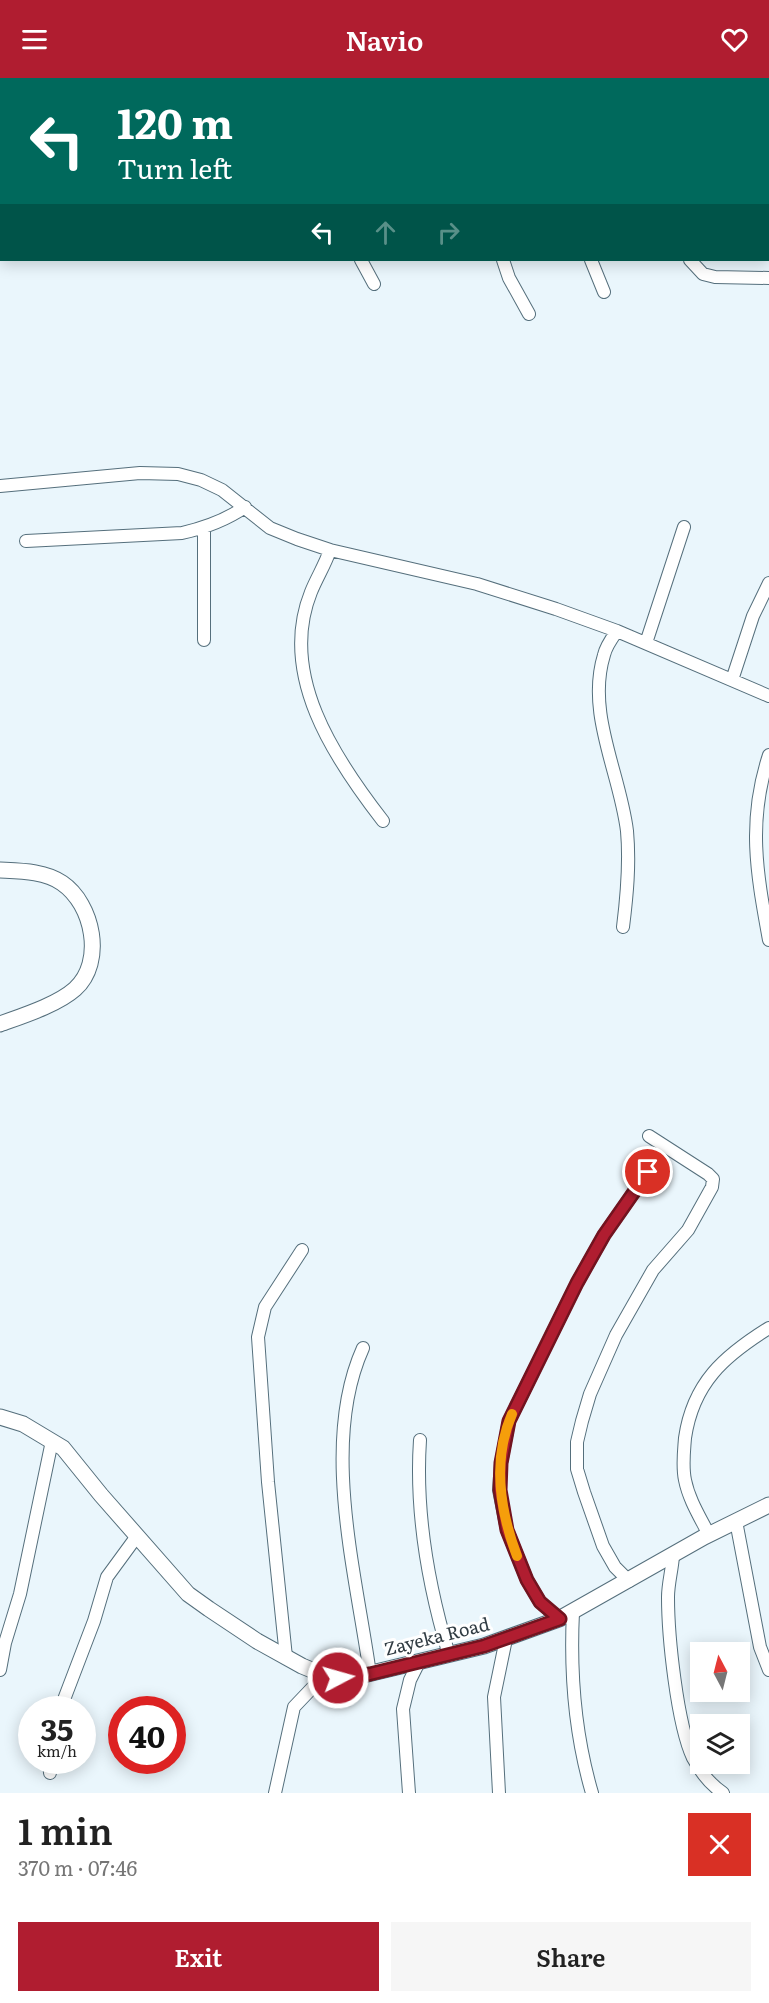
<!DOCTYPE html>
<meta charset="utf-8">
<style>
body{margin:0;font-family:Literata,serif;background:#f6f6f6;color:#222;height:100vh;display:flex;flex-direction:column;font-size:22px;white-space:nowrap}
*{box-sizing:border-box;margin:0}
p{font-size:20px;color:#767676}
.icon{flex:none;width:33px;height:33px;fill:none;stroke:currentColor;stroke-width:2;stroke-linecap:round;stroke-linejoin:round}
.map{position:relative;height:1715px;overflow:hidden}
.sheet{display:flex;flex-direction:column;background:#fff;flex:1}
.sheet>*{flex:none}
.hud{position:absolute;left:0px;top:0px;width:770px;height:183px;box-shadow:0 3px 15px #0003;background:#00695c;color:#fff;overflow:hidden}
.needle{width:39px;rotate:353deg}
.controls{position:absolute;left:690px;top:1564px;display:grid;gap:12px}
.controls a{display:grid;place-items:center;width:60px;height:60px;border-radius:0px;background:#fff;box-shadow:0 3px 15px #0003;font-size:30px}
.speed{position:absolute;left:18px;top:1618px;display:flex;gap:12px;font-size:30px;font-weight:700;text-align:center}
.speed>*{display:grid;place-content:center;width:78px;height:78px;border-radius:50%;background:#fff;box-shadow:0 3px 15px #0003;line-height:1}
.speed small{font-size:15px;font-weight:400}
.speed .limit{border:9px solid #d22;background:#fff;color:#111}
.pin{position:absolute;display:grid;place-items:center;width:51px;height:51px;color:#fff;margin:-26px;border:3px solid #fff;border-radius:50%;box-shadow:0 2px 6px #0007}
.me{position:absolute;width:66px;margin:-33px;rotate:84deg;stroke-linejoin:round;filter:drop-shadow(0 0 4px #0008)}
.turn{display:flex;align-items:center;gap:21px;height:126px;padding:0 18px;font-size:27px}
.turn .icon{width:78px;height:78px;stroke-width:2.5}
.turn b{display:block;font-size:42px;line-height:51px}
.lanes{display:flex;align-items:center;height:57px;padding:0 18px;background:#0003;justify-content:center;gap:30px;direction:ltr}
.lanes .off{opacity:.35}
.round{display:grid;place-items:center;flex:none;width:63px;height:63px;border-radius:0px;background:#f6f6f6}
.summary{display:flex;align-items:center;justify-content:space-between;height:102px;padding:0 18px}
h1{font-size:36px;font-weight:600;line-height:45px}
.cta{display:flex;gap:12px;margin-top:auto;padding:12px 18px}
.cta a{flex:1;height:69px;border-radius:0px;background:#b01d30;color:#fff;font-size:24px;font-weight:600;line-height:69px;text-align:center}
.cta a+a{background:#f6f6f6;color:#222}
header{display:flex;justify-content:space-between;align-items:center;height:78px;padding:0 18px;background:#b01d30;color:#fff;font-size:27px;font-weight:600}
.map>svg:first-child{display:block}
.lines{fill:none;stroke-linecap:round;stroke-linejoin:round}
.minor-casing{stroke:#556f7c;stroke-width:14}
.tertiary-casing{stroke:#556f7c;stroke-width:17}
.minor{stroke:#fff;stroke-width:12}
.tertiary{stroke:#fff;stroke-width:15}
.route-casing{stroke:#72131f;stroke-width:15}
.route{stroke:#b01d30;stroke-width:10}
.slow{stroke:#f59e0b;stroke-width:10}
.labels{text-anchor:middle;stroke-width:6;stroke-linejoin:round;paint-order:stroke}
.street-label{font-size:18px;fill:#313c43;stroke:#fff}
</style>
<header><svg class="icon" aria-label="menu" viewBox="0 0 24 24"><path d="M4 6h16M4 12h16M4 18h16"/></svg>Navio<svg class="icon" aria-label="heart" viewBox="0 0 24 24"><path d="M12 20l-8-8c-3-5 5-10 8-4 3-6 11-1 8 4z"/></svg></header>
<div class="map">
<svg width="769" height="1715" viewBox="0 0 769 1715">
<rect width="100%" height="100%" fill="#eaf6fc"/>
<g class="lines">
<defs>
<path id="minor" d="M134,2l1,-2
M473,2v-2
M0,70l2,5
M768,80h1
M0,112l2,-1
M361,182l13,24
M503,182l6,18 20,36
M591,182l13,32
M690,182l13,14 12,3 54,1
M0,408l140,-13 38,1 23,6 21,10 48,38 27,11 33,11 147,34 79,25 61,22 152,65
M204,450v112
M26,463l156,-8c22,-5 44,-13 63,-26
M330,472c-5,15 -13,27 -19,42 -33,82 23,166 72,229
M617,553c-5,7 -11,15 -13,24 -18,58 16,118 23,176 3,33 0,64 -4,96
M646,565l38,-116
M732,602l21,-64 16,-33
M769,677c-22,67 -12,119 0,185
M363,1270c-43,95 -7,225 7,326
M420,1362c-5,74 8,145 29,215
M736,1443l24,126 9,23
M709,1457c-9,-18 -20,-35 -24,-55 -3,-14 -1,-28 0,-42 8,-55 39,-82 84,-110
M673,1478c-1,14 -5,28 -5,41 0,39 9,127 25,161 7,13 18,27 30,35
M629,1503l-14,-14 -12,-21 -19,-54 -7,-23v-27l5,-21 8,-27 26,-59 37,-65 35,-40 24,-43 1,-8 -5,-5 -59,-38
M573,1534c-3,60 2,123 19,181
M559,1541l-19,-17 -13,-22 -20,-50 -8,-40 2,-27 8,-42 68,-138 27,-48 44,-63
M286,1579l-18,-175 -10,-145 7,-30 37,-57
M0,1592l5,-27 15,-49 32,-153
M60,1632l34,-89 13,-44 30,-41
M49,1683l1,12
M275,1715l19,-86 20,-21 5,-13
M409,1715l-6,-84 7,-29 9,-18
M499,1715l-5,-96 12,-58"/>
<path id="tertiary" d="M0,792c20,1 45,1 62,13 31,21 43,79 13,106 -18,16 -53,27 -75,35
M0,1339l23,7 40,24 38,47 87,99 21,15 48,32 45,25 17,7 32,5 133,-32 75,-27 145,-82 65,-32"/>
</defs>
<use href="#minor" class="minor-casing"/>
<use href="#tertiary" class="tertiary-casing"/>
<use href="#minor" class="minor"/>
<use href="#tertiary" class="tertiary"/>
</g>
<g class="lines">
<defs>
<path id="route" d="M338,1600l32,-4 114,-28 76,-27 -20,-17 -13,-22 -20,-50 -7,-40 1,-27 8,-42 68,-138 27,-48 44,-63"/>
</defs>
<use href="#route" class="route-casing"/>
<use href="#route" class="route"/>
<path class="slow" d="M512,1336c-20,46 -12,97 5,142"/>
</g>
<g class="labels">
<g class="street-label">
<text transform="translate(437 1559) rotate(-14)" y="6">Zayeka Road</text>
</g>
</g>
</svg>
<div class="controls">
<a><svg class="needle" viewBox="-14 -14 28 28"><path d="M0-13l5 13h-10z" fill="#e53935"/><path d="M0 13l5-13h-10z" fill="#767676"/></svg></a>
<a><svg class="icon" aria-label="layers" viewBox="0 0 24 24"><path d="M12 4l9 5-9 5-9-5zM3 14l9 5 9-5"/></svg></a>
</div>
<div class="speed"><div>35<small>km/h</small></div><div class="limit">40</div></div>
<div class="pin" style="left:648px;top:1094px;background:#d93025"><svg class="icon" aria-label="arrive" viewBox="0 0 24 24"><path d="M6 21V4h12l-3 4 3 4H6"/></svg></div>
<svg class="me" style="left:338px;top:1600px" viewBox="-20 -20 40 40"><circle r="17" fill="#b01d30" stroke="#fff" stroke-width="3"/><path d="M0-11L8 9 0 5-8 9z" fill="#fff"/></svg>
<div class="hud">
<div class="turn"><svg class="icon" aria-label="left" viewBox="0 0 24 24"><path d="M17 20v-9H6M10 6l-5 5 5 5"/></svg><div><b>120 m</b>Turn left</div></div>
<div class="lanes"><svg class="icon" aria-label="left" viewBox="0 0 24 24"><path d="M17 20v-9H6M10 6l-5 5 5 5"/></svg><svg class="icon off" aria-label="ahead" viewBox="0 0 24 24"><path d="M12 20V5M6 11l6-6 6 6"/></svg><svg class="icon off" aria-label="right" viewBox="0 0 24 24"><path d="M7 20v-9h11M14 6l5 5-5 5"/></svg></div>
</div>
</div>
<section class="sheet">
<div class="summary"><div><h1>1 min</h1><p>370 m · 07:46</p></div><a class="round" style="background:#d93025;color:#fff"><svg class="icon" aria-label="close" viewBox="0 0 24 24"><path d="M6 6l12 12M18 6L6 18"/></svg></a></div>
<div class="cta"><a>Exit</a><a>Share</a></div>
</section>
